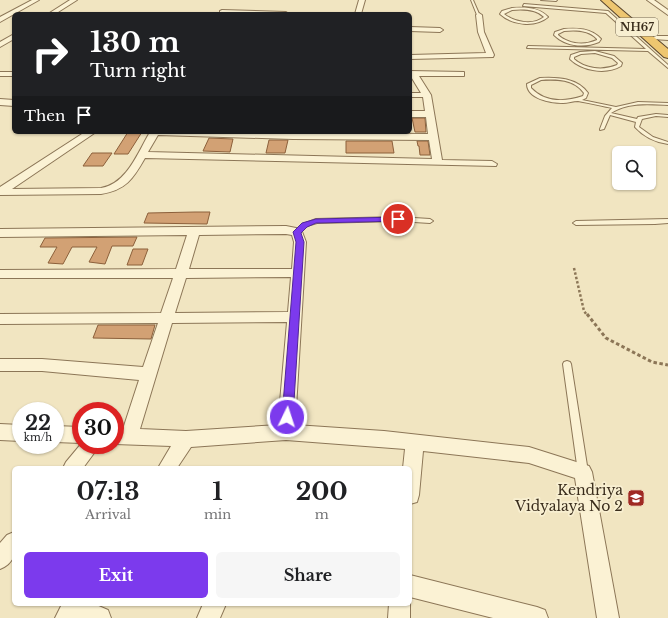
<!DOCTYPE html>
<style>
body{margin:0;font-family:"Libre Baskerville",serif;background:#f6f6f6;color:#202124;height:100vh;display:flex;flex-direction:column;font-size:15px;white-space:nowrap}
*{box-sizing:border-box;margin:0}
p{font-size:13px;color:#757577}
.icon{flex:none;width:22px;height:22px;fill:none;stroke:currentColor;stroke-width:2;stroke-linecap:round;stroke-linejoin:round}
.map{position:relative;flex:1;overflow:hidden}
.side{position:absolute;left:12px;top:466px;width:400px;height:140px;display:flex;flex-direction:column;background:#fff;border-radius:6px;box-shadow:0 1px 3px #0004}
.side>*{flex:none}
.top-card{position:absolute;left:12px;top:12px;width:400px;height:122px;border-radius:6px;box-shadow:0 1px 3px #0004;background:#202124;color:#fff;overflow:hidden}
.tools{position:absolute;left:612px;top:146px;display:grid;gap:8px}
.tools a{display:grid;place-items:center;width:44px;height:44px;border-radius:6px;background:#fff;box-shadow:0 1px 3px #0004;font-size:20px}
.speed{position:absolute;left:12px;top:402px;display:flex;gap:8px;font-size:20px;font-weight:700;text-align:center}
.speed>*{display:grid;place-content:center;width:52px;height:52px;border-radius:50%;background:#fff;box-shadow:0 1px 3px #0004;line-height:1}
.speed small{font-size:10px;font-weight:400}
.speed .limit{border:6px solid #d22;background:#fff;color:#111}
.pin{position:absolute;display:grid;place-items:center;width:34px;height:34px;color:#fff;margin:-17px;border:2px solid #fff;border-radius:50%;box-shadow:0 1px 4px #0007}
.me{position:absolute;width:44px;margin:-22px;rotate:4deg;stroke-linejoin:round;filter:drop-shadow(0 0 3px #0008)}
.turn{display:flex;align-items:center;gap:14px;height:84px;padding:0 12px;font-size:18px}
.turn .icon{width:52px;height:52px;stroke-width:2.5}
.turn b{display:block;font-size:28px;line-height:34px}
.then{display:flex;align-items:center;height:38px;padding:0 12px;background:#0003;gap:8px;font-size:15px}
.eta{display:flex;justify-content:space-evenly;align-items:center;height:68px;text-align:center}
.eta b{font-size:24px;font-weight:800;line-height:28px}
.action{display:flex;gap:8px;margin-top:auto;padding:8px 12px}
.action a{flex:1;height:46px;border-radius:6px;background:#7c3aed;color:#fff;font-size:16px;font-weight:800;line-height:46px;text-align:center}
.action a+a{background:#f6f6f6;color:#202124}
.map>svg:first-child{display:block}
.building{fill:#d2a174;stroke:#8c603b}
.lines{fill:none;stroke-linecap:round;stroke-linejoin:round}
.service-casing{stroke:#8c7657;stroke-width:2}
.minor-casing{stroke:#8c7657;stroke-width:2}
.trunk-casing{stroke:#59442c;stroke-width:2}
.path-far1{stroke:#8c7657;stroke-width:2.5;stroke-dasharray:2.5 2;stroke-linecap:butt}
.path{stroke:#8c7657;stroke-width:3;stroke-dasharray:3.5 2.5;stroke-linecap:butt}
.service{fill:#fbf2d4;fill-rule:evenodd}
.minor{fill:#fbf2d4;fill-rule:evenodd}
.trunk{fill:#eec670;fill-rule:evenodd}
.route{fill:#7c3aed;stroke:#51269a}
.labels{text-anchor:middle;stroke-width:3.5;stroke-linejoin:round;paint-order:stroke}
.shield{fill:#f8efd1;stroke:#736752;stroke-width:1}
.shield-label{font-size:11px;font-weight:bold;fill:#3a2d1c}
.near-poi-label{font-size:14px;fill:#3a2d1c;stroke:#f8efd1;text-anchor:end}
</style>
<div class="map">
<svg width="668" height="618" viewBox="0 0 668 618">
<rect width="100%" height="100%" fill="#f1e5c1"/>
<path class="building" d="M412,118h13l1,14h-11z
M128,132h14l-14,22h-14z
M209,138l24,1 -3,13 -27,-1z
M269,140h19l-3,13h-19z
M346,141h46l2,12h-48z
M417,141h11l2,14h-10l-1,-9h-1z
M92,153h20l-9,13h-20z
M195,212h15l-3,12 -63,-1 4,-10z
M137,237l-4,9h-21l-7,18 -16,-2 8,-15h-25l-9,17 -15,-1 9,-16h-17l5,-9z
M133,249h15l-6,16h-15z
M98,325h57l-4,14 -58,-1z"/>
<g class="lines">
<defs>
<path id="service" d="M471,0h2l7,16 -3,-1z
M541,0h16l-1,1z
M524,4l84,7 60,54v3l-20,-17 -121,-3 1,-2 118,3 -40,-36 -83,-7z
M512,8c12,-1 27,-1 36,9 -13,11 -36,8 -48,-3l2,-3zM512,10c11,-1 24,-1 32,7 -11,9 -30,5 -40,-3z
M564,29c13,-1 27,-1 37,10l-2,3c-14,6 -33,5 -45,-7l1,-3zM564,31c12,-1 25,-1 33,8v1c-13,6 -29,4 -39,-5v-1z
M595,51l19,5 8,7 -1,3c-15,9 -39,5 -51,-7l1,-4 9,-3zM595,53l17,5 6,5 -1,2c-14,6 -32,4 -43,-6v-2l7,-3z
M540,78c18,-1 37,0 48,15l-2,5 -4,2 34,7 22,-5 30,1v2c-19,-1 -41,-3 -57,8l26,6 1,-2 18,-3 12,1v2l-12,-1 -14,3 -3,8 14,10 15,5v2c-13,-2 -24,-7 -33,-17l1,-5 -26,-7 -6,14 -4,1v-1l5,-13 7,-8c-11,-2 -22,-5 -34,-7 -5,0 -10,2 -15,2 -12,0 -36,-4 -36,-19zM541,80c15,-1 33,-1 43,13l-1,3c-18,6 -38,7 -52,-8v-3z
M398,217l32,2 3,2 -3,2 -32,-2 -81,2 -10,3 -10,8 -3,-2 9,-8 13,-5z
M668,219v4l-13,1 -79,1 -3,-2 3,-2z
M567,361l3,1 1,2 17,108 -2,3 -3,1 -3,-1 -2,-3 -15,-108 1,-2z"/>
<path id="minor" d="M32,0h7l-39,22v-5z
M70,0h7l-22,14h-7z
M359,0h6l-4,14h-6z
M647,0h7l14,10v5z
M222,10l64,2 3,2 -69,-1v-2z
M479,13l3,2 2,17 10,23 -1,2 -83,2v-4l76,-2 -8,-21 -2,-17z
M410,27l30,1 3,2 -3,2 -30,-1z
M14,34v5l-14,8v-5z
M655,36h13v4l-15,-1v-2z
M410,71l54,1v4h-45l12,19 11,65 50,1 5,3 -1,2 -351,-8c-12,21 -19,32 -44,36l-101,1v-8l85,-55h11l-84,57 89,-1c26,-4 37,-36 49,-56l278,2 -2,-17h-16v-6h15l-2,-14h-13v-4h11l-11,-18zM158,135l135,4 136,1 3,19 -284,-7z
M0,72h14v4h-14z
M0,99l14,1v6l-14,-1z
M286,226l15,3 5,13 -11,183 89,6 145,16 60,19 3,6 27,146h-22l-22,-140 -46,-15 -106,-12 -4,44 -2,7 -7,2v-36h-7l2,-19 -119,-9 -95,7 -14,21h-19l13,-22 -56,-2v-16l8,1 16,-49 -97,-9h-42v-12h42l101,8 15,-44 -158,1v-10l161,-1 12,-35h-173v-8l176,-1 11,-34 -187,2v-8zM286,234l6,1 2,7 -2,27h-103l10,-34zM291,277l-3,35 -113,1 11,-35zM287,322l-9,103 -92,6 -46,-2 32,-106z
M0,424l21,1v16l-21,-1z
M55,426l26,1v16l-26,-1z
M81,444v1h19l-17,23h-20l3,-6z
M14,532c0,17 4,30 -14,37v-26l7,-8z
M410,575l127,32 8,3 3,8h-55l-83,-21z
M410,602v16h-22l1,-14h21z
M62,604h32l14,6 3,8h-56z
M203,604h23l-6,14h-23z"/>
<path id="trunk" d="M601,0h9l58,49v9l-4,-1z"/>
</defs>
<use href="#service" class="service-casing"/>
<use href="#minor" class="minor-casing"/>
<use href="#trunk" class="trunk-casing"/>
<path class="path-far1" d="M574,268l10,43 3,4"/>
<path class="path" d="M587,314l19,24 46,24 16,3"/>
<use href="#service" class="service"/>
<use href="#minor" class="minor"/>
<use href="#trunk" class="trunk"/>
</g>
<path class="route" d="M398,217h2v4l-84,2 -9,4 -6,6 3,9 -11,175 -2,4 -4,1 -3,-1 -2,-4 14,-175 -3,-10 9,-9 14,-4z"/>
<defs>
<symbol id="school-square" viewBox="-11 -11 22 22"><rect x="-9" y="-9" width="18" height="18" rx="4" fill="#9f2923" stroke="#f8efd1"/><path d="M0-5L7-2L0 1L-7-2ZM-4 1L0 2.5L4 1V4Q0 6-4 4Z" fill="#fff"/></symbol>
</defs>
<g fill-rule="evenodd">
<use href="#school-square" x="626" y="488" width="20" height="20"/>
</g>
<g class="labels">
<rect class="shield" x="616" y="18" width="42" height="18" rx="3"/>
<g class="shield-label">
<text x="637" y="31">NH67</text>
</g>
<g class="near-poi-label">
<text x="623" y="495">Kendriya<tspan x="623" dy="16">Vidyalaya No 2</tspan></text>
</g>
</g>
</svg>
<div class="tools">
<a><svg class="icon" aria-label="search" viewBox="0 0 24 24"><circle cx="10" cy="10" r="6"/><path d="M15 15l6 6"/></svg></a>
</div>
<div class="speed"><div>22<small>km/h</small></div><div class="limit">30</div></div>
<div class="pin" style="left:398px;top:219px;background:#d93025"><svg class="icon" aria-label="arrive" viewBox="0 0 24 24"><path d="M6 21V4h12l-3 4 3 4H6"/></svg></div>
<svg class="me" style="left:287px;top:417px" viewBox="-20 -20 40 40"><circle r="17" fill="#7c3aed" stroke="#fff" stroke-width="3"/><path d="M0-11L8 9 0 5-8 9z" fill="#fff"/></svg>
<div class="top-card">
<div class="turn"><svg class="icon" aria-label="right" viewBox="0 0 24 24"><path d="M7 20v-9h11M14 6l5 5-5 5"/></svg><div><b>130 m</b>Turn right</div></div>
<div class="then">Then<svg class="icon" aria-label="arrive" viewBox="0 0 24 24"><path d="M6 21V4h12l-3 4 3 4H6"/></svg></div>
</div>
<section class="side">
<div class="eta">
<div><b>07:13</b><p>Arrival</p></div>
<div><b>1</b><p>min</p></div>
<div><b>200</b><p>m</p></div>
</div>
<div class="action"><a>Exit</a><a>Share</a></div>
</section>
</div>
